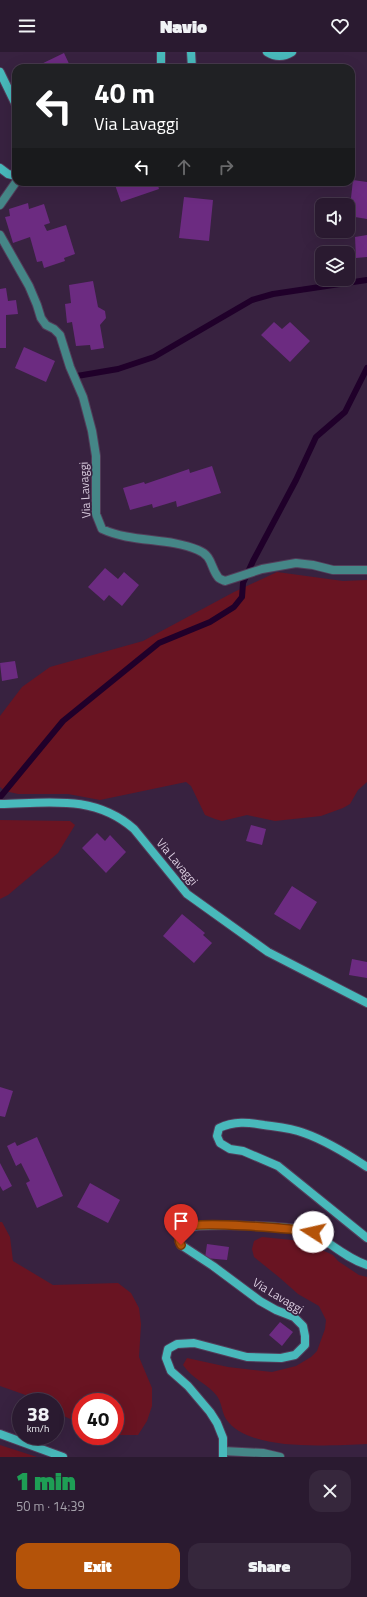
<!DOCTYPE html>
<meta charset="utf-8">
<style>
body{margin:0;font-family:"Titillium Web",sans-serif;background:#36273c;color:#f1f3f6;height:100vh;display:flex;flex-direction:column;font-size:15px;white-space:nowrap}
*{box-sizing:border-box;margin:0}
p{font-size:13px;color:#a5a1ab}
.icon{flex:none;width:22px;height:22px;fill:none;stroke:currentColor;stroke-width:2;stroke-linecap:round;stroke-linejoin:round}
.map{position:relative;height:1405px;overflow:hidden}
.side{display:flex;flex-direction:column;background:#2a1a30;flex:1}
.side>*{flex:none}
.banner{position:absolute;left:12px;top:12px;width:343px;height:122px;border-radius:12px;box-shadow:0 4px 16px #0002,0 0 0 1px #46384c;background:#202124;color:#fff;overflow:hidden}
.controls{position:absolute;left:315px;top:146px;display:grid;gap:8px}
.controls a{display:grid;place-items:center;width:40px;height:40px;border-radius:8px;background:#2a1a30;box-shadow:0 4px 16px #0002,0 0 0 1px #46384c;font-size:20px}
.speed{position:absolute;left:12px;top:1341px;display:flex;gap:8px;font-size:20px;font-weight:700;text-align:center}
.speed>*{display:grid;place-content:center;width:52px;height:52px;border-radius:50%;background:#2a1a30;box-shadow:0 4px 16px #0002,0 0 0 1px #46384c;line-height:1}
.speed small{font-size:10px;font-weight:400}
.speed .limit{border:6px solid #d22;background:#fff;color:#111}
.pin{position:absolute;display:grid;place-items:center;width:34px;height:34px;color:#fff;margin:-41px -17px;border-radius:50% 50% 50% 0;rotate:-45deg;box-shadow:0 0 4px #0007}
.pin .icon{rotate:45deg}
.me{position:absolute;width:44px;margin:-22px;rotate:280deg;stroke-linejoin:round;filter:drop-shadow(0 0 3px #0008)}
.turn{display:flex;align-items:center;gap:14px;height:84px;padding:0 16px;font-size:18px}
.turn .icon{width:52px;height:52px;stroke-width:2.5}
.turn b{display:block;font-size:28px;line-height:34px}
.lanes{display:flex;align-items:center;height:38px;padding:0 16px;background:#0003;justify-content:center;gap:20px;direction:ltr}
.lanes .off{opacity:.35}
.round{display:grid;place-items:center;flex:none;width:42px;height:42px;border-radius:12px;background:#36273c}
.overview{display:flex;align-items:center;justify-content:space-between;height:68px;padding:0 16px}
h1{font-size:24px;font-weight:800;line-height:30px;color:#1e9e55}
.button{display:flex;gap:8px;margin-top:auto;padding:8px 16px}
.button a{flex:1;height:46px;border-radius:12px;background:#b45309;color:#fff;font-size:16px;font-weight:800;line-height:46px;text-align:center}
.button a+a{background:#36273c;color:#f1f3f6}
header{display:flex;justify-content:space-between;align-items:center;height:52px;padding:0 16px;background:#2a1a30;font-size:18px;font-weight:800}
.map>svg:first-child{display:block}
.green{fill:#691422}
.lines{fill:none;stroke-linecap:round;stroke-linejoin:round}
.stream{stroke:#20002a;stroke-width:6}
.building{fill:#6c2b81}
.lane-casing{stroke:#523d59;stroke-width:10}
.street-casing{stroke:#523d59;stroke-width:10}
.secondary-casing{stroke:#523d59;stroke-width:10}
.lane{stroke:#458687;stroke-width:8}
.street{stroke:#458687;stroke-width:8}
.secondary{stroke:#48b9bb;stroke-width:8}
.route-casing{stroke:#753606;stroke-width:10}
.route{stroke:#b45309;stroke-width:7}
.labels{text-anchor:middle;stroke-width:3.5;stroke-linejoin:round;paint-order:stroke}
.street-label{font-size:12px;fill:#d9cbde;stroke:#382240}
</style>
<header><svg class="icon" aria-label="menu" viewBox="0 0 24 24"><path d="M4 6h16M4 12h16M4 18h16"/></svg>Navio<svg class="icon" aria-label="heart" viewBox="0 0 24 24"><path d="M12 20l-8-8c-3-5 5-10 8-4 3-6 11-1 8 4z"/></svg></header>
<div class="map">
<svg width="367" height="1405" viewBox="0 0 367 1405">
<rect width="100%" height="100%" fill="#382240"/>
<path class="green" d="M277,520l66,9 24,-1v202l-9,8 -8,14 -7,4 -22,8 -46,5 -28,-6 -25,6 -7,-2 -10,-4 -14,-29 -5,-4 -86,18 -32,-6h-50l-13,-3 -5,-4v-71l22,-29 28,-20 93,-26 91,-49z
M0,768l70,1 5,4 -17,28 -50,42 -8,4z
M0,1170h2l8,15 3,24 40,24 65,-2 13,10 8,15 2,16 -2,33 13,31v18l-5,15 -9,14h-23v-33h-34v22l-26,-12v-10h-14l-4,-3 -37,-13z
M262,1185l40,4 31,14 5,6 21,14 8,2v167c-36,1 -118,9 -141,-25 -4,-6 -4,-16 -9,-23 -9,-12 -25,-17 -34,-31l4,-7 41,9 44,5 24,-6 15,-9 6,-6 8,-22 1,-9 -7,-14 -21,-12 -18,-16 -26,-21 -2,-8 2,-8z
M0,1393l37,12h-37z"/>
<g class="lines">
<path class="stream" d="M77,324l41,-7 36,-12 98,-57 21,-6 94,-14
M1,744l62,-75 96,-78 51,-21 24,-15 8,-10 1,-14 10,-22 43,-81 20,-43 29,-25 22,-44"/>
</g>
<path class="building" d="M64,1l7,15h-35l-1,-1z
M353,128l14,2v37l-18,-3z
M114,130h43l2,7 -38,13z
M184,145l29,3 -4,41 -30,-3z
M28,151l1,6 15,-5 6,19 -6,2 3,6 19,-6 9,29 -11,4 1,3 -21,7 -2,-7 -5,1 -7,-25 -17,6 -8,-26 5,-1 -1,-7z
M367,183v22l-11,1 -1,-21z
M93,229l5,26 7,4 1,7 -6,7 4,23 -13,2 -1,-5 -14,1 -4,-24 -5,1 -2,-19 6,-1 -2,-18z
M6,236l2,13 8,-1 2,14 -12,1v33h-6v-59z
M274,270l8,7 8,-7 20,19 -20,21 -29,-27z
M24,295l31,14 -9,21 -31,-14z
M212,414l9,27 -44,14 -1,-6 -23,7 -1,-4 -22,6 -7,-22 21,-6 1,2 44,-15 1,4z
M105,516l13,11 6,-7 15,13 -17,21 -13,-11 -5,6 -16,-14z
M15,609l3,17 -16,3 -2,-18z
M251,773l15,4 -4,16 -16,-4z
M97,781l8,8 5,-6 16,17 -20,21 -24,-25z
M292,834l25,16 -17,28 -26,-16z
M182,862l23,19 -2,2 9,8 -18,20 -31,-27z
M352,907l15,3v16l-18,-3z
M0,1035l13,4 -8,26 -5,-1z
M37,1085l26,59 -26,12 -11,-25 4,-2 -9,-18 -5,3 -9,-20 8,-4 2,4z
M0,1111l12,23 -9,5 -3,-5z
M90,1131l30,17 -12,23 -31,-16z
M207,1192l22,3 -2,13 -22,-2z
M280,1270l13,10 -11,14 -13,-11z"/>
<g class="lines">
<defs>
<path id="lane" d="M0,153l16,-23
M0,183l29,51 8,19 4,13 5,7 8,4 6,6 10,32 13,30 9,34 4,25v58l6,15c30,14 66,8 96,21 15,6 12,17 20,27 1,2 5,3 7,4l37,-12 34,-6 17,2 20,5h34"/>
<path id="street" d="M223,1399l40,2 17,4"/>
<path id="secondary" d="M161,0v16
M191,0l1,16
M267,0c8,5 17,5 25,0
M0,20l16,33
M0,116l8,6 8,2
M0,752c48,-1 94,-10 134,25l53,65 81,58 99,51
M367,1115c-18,-12 -43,-27 -63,-34 -13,-5 -26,-6 -40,-8 -16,-3 -30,-4 -45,3l-2,8 3,7 10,6 13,2 35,15 89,72
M0,1382l63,23
M223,1405v-19l-6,-15 -7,-11 -22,-26 -17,-15 -5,-13 2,-9 9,-5 17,-1 53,14 34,1 14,-3 10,-10v-9l-2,-10 -9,-9 -18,-7 -16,-9 -47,-35 -32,-21c-3,-5 -2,-11 2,-16 17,-7 110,-3 129,3 5,2 10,7 15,10 13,9 25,18 40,23"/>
</defs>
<use href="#lane" class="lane-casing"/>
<use href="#street" class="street-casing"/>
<use href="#secondary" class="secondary-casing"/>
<use href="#lane" class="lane"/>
<use href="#street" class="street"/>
<use href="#secondary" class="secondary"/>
</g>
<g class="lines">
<defs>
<path id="route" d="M181,1193c-3,-4 -3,-13 2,-17 11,-8 112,1 130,4"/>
</defs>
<use href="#route" class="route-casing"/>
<use href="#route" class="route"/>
</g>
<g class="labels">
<g class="street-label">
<text transform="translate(85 438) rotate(-93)" y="4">Via Lavaggi</text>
<text transform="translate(177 810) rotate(50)" y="4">Via Lavaggi</text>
<text transform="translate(278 1244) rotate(31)" y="4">Via Lavaggi</text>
</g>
</g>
</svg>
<div class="controls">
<a><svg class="icon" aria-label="sound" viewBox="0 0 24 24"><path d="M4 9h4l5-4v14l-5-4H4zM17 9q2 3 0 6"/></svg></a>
<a><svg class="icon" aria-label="layers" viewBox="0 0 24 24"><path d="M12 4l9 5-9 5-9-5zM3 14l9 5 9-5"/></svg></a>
</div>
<div class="speed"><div>38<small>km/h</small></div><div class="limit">40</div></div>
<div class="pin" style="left:181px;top:1193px;background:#d93025"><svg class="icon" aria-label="arrive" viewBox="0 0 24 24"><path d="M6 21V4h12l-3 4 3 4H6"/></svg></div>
<svg class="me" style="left:313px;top:1180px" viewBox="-20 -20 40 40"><circle r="19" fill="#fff"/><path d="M0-13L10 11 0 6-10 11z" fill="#b45309"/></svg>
<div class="banner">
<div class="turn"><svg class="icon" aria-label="left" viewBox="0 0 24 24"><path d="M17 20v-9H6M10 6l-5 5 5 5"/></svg><div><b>40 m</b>Via Lavaggi</div></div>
<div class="lanes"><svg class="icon" aria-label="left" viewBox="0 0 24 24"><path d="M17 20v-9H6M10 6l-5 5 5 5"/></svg><svg class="icon off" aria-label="ahead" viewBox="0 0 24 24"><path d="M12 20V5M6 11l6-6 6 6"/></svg><svg class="icon off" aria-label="right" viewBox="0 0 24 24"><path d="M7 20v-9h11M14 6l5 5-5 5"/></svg></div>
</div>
</div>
<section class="side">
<div class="overview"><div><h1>1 min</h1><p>50 m · 14:39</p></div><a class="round"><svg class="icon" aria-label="close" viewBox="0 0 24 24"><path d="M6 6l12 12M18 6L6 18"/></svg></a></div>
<div class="button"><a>Exit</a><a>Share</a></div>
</section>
